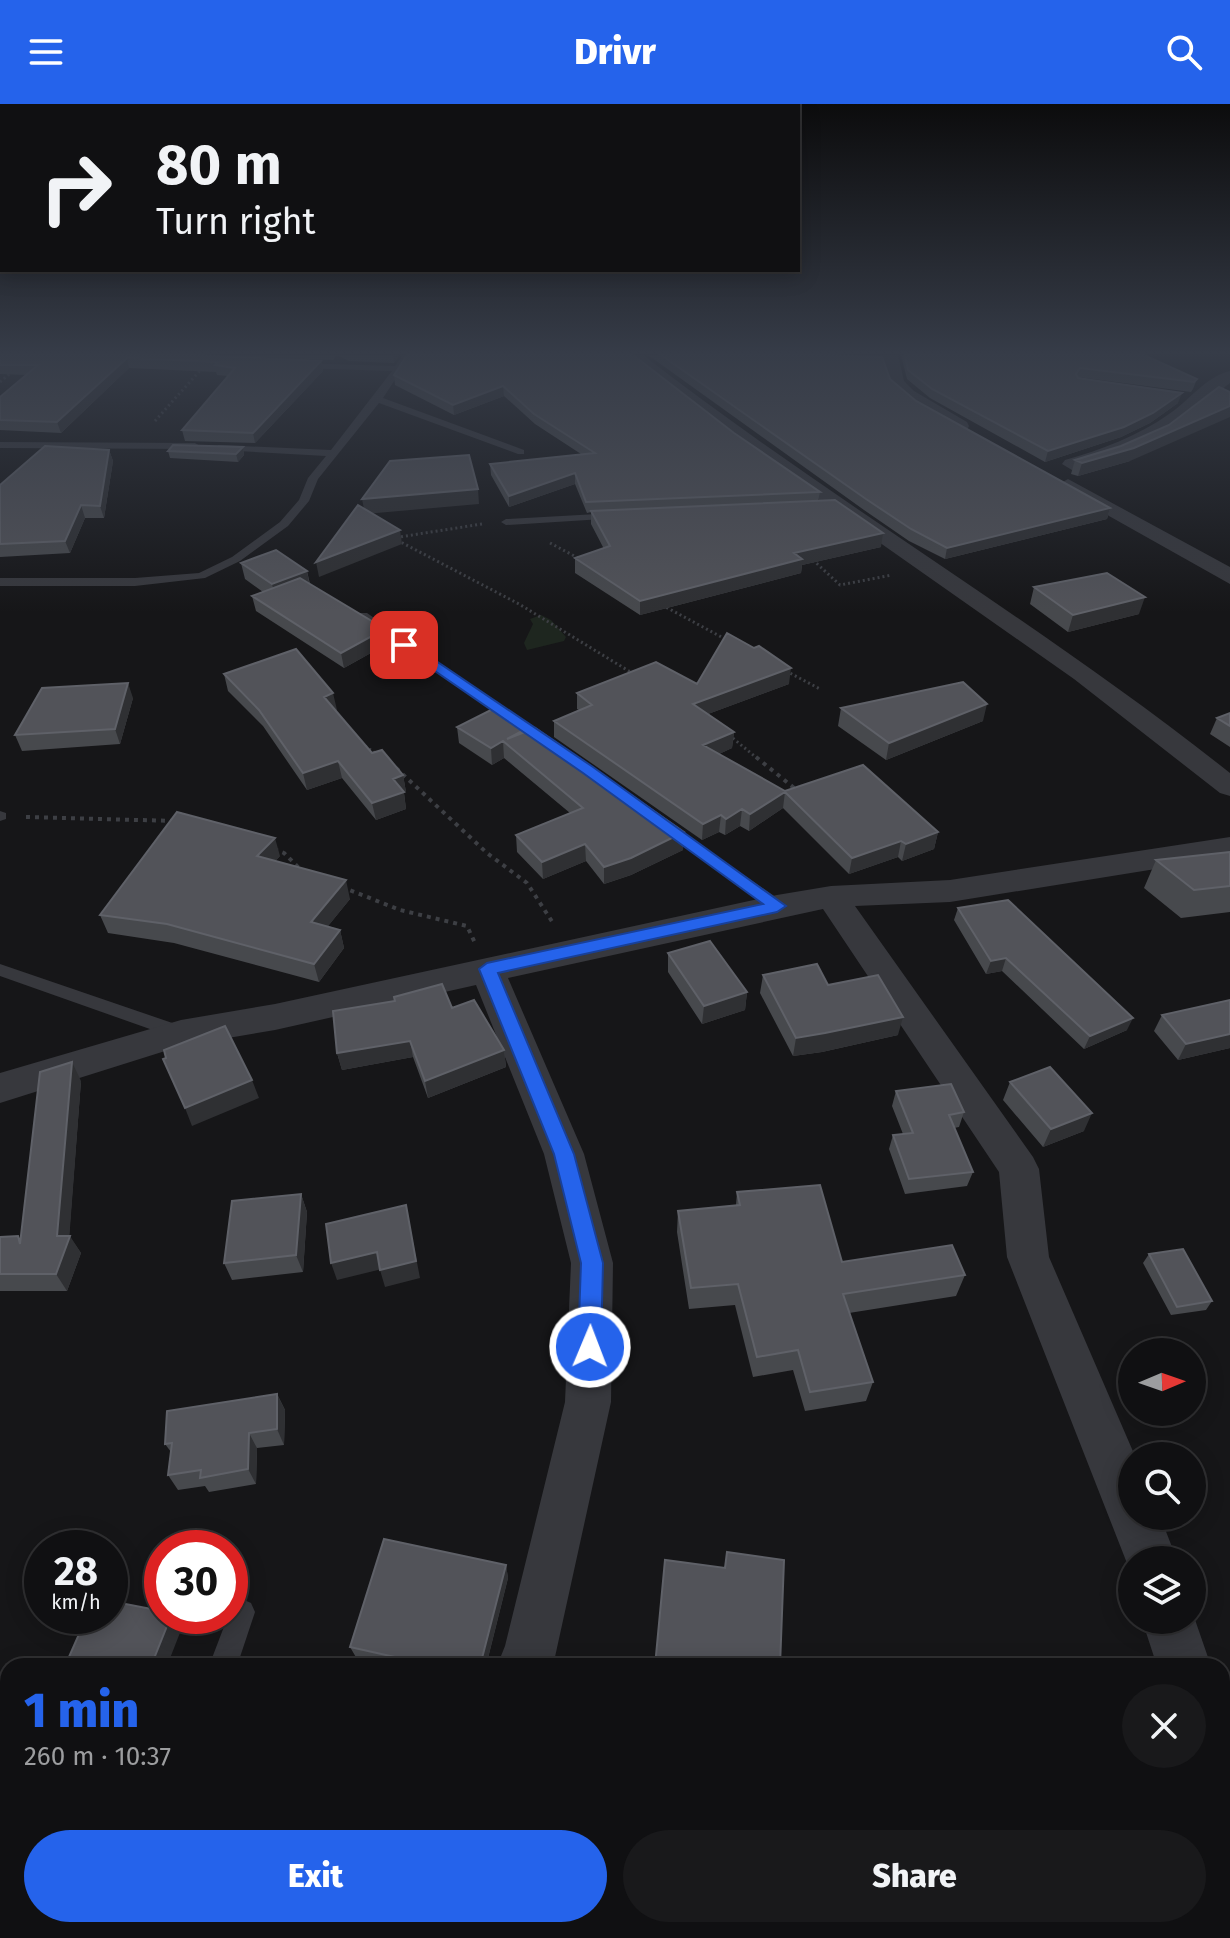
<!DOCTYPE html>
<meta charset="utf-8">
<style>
body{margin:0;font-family:"Fira Sans",sans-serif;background:#19191b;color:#f1f3f6;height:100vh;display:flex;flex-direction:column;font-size:30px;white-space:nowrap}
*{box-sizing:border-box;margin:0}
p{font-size:26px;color:#9c9d9f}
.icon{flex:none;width:44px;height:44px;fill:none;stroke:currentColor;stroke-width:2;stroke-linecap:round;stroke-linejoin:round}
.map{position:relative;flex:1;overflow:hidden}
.details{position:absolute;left:0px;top:1554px;width:1230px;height:280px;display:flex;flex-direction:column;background:#101012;border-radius:24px 24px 0 0;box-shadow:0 4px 20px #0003,0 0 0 2px #303032}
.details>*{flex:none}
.top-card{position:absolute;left:0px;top:0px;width:800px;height:168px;box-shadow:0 4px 20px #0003,0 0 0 2px #303032;background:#101012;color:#f1f3f6;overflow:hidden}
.needle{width:52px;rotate:88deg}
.tools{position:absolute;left:1118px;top:1234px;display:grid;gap:16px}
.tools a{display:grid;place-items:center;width:88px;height:88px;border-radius:50%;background:#101012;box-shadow:0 4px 20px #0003,0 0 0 2px #303032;font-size:40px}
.speed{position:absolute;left:24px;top:1426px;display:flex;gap:16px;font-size:40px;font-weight:700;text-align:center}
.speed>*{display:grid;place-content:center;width:104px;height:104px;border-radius:50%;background:#101012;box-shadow:0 4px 20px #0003,0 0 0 2px #303032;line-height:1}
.speed small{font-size:20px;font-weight:400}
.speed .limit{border:12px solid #d22;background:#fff;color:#111}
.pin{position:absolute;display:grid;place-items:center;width:68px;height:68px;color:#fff;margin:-34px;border-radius:16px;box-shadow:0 4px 12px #0006}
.me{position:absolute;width:88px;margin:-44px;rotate:1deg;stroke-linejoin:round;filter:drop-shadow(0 0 6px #0008)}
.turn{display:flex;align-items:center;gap:28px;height:168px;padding:0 24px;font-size:36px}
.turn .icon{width:104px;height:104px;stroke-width:2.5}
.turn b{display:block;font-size:56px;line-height:68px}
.round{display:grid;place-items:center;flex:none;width:84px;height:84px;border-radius:42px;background:#19191b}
.overview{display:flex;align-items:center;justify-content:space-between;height:136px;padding:0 24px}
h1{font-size:48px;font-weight:800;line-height:60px;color:#2563eb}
.primary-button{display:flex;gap:16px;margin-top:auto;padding:16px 24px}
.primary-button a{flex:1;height:92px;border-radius:48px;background:#2563eb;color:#fff;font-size:32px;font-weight:800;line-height:92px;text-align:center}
.primary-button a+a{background:#19191b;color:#f1f3f6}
header{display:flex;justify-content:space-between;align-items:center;height:104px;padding:0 24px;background:#2563eb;color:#fff;font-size:36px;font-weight:800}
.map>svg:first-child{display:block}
.green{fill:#1e261f}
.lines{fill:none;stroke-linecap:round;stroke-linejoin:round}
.path-far1{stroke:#3d3f44;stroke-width:3;stroke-dasharray:2 3;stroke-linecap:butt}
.path{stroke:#3d3f44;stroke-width:4;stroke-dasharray:4 5;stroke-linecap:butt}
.service{fill:#37383d;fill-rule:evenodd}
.minor{fill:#37383d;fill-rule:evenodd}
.wall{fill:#47494d}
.shaded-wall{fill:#2f3033}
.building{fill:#525359;stroke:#5f6168;stroke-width:2}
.route{fill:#2563eb;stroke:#184099;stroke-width:2}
</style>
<header><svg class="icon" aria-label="menu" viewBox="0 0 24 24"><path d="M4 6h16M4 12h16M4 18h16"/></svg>Drivr<svg class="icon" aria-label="search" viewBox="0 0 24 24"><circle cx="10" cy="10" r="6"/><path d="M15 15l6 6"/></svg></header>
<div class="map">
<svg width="1230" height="1834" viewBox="0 0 1230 1834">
<rect width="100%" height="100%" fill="#161618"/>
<path class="green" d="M541,511l10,5 15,17 -2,4 -37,9 -3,-7 9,-19 -3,-5z"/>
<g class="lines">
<path class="path-far1" d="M0,278l13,-11
M155,317l49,-55
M482,420l-89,14 126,66 118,72
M550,439l30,16
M813,456l27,25 52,-10
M662,501l65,35
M786,567l34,18
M729,631l29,24
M361,639l18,13"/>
<path class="path" d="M756,653l43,35
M396,664l91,85 40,30 26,40
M26,713l150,4
M274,745l10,4 19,19
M342,783l58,23 67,16 8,17"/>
<path class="service" d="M403,251h8l-28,43 141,52v4h-6l-139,-51 -61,76 -9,22 -21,25 -48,35 -35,17 -70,8h-135v-8h135l64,-5 33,-16 48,-35 19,-22 9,-22 18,-22 -105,-6 -3,-1v-4l113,5 61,-79 -94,-3 -3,-5 100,3z
M0,338l195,1 5,3 -5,3 -195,-1z
M615,409l5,3 -1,2 -113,7 -5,-3 5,-3z
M359,509h8l188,130 -7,4 -5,-1 -184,-127z
M0,707l6,2v6l-6,2z
M664,716l119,82 2,4 -2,4h-12l-112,-82 -3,-3z
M0,860l187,64 3,5 -9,7 -181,-64z
M242,1495l9,4 4,9 -18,54h-28l24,-63z"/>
<path class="minor" d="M624,251h19c190,147 398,268 587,418v23l-10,-3 -146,-114 -339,-238z
M882,251h16l6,26 10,10 53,31 2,4 -2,4c-16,4 -67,-30 -77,-43 -6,-8 -6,-22 -8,-32z
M1230,267v12l-64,50 -49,23 -45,14 -10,-6 3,-4c36,-10 73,-24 104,-46 20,-13 36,-37 61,-43z
M1068,375l162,88v17l-169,-95 -3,-4z
M1230,733v20l-280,45 -95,4 178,251 6,12 10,88 86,199h-3v60h28l17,44h-45v16l-125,-319 -8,-85 -176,-263 -315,69 76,176 29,109 -2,139 -58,264h-56l8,-20 60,-244 6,-139 -27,-109 -68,-169 -201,45 -94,16 -181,57v-30l181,-53 94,-16 502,-109 54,-9 119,-6z
M1192,1507l19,55h-54l-15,-46h50z
M1222,1656l8,3v81l-8,-3z
M340,1826h64l-3,8h-64z
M625,1826h62l2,8h-62z"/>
</g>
<path class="wall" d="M0,251l321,6 2,10 -68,72 -70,-2 -3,-11 46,-54 -11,-1 -1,-3 -87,-4 -68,65 -61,-3v-33l27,-22 -27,-1z
M204,251h195l-5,8 -45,-2 -12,-6 -4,5z
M407,251l327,78 86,59 -2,9 63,46 -79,18 -1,8 -161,42 -65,-42v-15l29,-9 -13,-25v-12l-4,1 -12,-29 -66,23 -18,-32 -1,-11 91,-10 -46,-30 -31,-28 -50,19 -59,-30 -1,-10z
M648,251h177l65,24 26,22 194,107 -3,11 -162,40 -36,-18 -45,-31z
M901,251h243l53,24 -4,10 -2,3 -113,-15 100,26 -28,20 -29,14 -76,25 -115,-64 -23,-19z
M243,343l1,8 -6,7 -68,-4 -2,-7z
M109,346l4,11 -9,57h-19l-15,35 -70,4v-72z
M1075,356l55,1 -52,15 -7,-2z
M241,459l66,8 3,13 77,60 -43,24 -88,-57 -4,-15 11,-4 -18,-13z
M1034,483l105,27 -71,18 -38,-28z
M224,570l113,36 -2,1 37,42 31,22 3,17 -2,1 2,16 -30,11 -34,-42 -35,12 -44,-64 -35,-35z
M697,580h92l-81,30 26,18 -2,16 -13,6 66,37 153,41 -4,17 -32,12 -4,-4 -49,17 -66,-66 -34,23 -9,-5 -15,9 -6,-3 -17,8 -148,-103v-16l25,-11 -2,-1v-16z
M133,594l-13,46 -98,7 -7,-16z
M841,604l142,13 -97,39 -48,-34z
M1230,609v34l-20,-13 7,-16z
M457,623l69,2v2l157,119 -52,25 -27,9 -18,-23 -43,18 -26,-27 -1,-17 54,-22 -66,-55 -12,7 -33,-22z
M1230,748v60l-49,6 -37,-30 12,-28z
M280,752l-5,5 75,38 -22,27 12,4 4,18 -25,34 -145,-39 -66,-10 -8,-18z
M958,804l169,122 -43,19 -82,-78 -16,3 -32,-54z
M668,849l79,39 -2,18 -43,14 -34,-52z
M763,871l65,10 70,50 -76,17 -29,4 -33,-63z
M1230,896v48l-52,12 -24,-29 8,-16z
M452,904l52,42 2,17 -78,31 -15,-41 -71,13 -5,-17z
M81,977l-12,155 12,17 -14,38h-67v-54l18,-1 3,4z
M1010,978l74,49 -41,16 -40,-47z
M896,987l68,21 -5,15 -5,1 19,44 -6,14 -62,8 -16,-45 4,-14 10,-1 -11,-28z
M737,1088l105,70 123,13 -9,21 -107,17 24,69 -7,19 -61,10 -12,-41 -40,7 -18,-72 -46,4 -12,-77 1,-21 58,-6z
M301,1090l6,18 -4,60 -71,8 -8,-17z
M1149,1150l63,47 -6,9 -35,5 -28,-52z
M277,1290l8,16 -1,35 -27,3 -1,36 -47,8 -4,-6 -27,4 -10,-15 3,-23 -6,-8z
M506,1461l2,13 -22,88h-97l-32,-7 -7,-12z
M960,1826h75l2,8h-75z"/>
<path class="shaded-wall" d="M393,251h6l-5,8z
M127,254l2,10 -68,65 -4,-11z
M321,257l2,10 -68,72 -2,-10z
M503,282l1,10 -50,19 -1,-10z
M1182,289l-4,10 -28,20 -29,14 -76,25 3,-11z
M1230,302v11l-100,44 -52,15 4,-13z
M243,343l1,8 -6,7 -2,-8z
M109,346l4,11 -9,57 -4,-12z
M575,369v11l-66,23v-11z
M478,385l1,15 -114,10 -3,-15z
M81,401l4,13 -15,35 -5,-12z
M1110,404l-3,11 -162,40 2,-11z
M400,426l2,14 -83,33 -3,-15z
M883,429l-2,14 -79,18 -1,8 -161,42v-14l154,-48z
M307,467l3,17 -34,13 -4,-17z
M1145,493l-6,17 -71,18 5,-17z
M385,525l2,15 -43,24 -3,-15z
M791,564l-2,16 -97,36 1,-16z
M128,579l5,15 -13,46 -5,-15z
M333,589l4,17 -10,4 -3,-17z
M987,600l-4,17 -97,39 3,-17z
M734,628l-2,16 -30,14 1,-17z
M503,637l1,17 -12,7 -1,-17z
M338,657l4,17 -35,12 -4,-17z
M403,671l3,17 -2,1 2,16 -30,11 -4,-17 21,-24z
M785,688l-2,16 -34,23 1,-17z
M742,705l-2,17 -15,9 1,-16z
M721,711l-2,17 -17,8 1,-16z
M684,728l-1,18 -52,25 -27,9v-17z
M938,728l-4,17 -32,12 4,-17z
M275,734l5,18 -17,19 -6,-19z
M901,737l-3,16 -49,17 3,-16z
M585,740l1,17 -43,18 -1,-17z
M346,776l4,19 -34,42 -5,-19z
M340,826l4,18 -25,34 -5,-18z
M1006,854l-4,13 -16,3 5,-13z
M747,888l-2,18 -43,14 2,-18z
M903,913l-5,18 -76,17 -29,4 3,-18z
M1133,914l-6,12 -43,19 6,-13z
M1230,930v14l-52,12 8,-16z
M410,937l3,16 -71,13 -5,-17z
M504,946l2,17 -78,31 -3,-17z
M72,958l9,19 -12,160 1,-5 11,17 -14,38 -11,-17 1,-38z
M252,976l7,18 -67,28 -7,-18z
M1092,1009l-8,18 -41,16 8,-18z
M301,1090l6,18 -4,60 -7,-17z
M406,1101l14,73 -35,9 -5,-17z
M377,1148l5,17 -45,11 -6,-17z
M277,1290l8,16 -1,35 -7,-16z
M249,1329l8,15 -1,36 -8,-15z
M506,1461l2,13 -22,88h-6z
M171,1512h3l9,9 -16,41h-16z"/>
<path class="building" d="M0,251h196l125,6 -68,72 -71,-3 53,-62 -20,-3 3,-3 -91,-4 -70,64 -57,-2v-23l38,-32h-38z
M407,251h226l101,78 86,59 -234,10 -11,-29 -66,23 -19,-32 105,-11 -61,-39 -31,-28 -50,19 -59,-30z
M661,251h164l57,2 8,22 26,22 194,107 -163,40 -36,-19 -45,-30z
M905,251h239l53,24 -3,3 -114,-14 -4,6 2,4 104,15 -29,20 -29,14 -76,24 -116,-62 -24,-19z
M1219,283l11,5v14l-96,42 -52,15 -7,-3 46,-14 48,-21z
M173,341l70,2 -7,7 -68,-3z
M45,342l64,4 -9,56 -19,-1 -16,36 -65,3v-59z
M469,351l9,34 -116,10 28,-38z
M835,396l48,33 -89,20 8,6 -162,42 -65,-43 35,-12 -19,-35z
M358,401l42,25 -84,32z
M276,446l31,21 -35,13 -31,-21z
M1107,469l38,24 -72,18 -39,-28z
M300,474l85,51 -44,24 -89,-57z
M727,529l27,15 5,-2 32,22 -98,36 41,28 -31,13 82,46 78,-26 75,67 -32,12 -5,-3 -49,17 -67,-66 -35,22 -8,-5 -16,10 -5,-4 -18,9 -149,-103 38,-16 -15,-12 79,-31 41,22z
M296,545l37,44 -9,4 48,56 10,-3 21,25 -10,4 11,13 -32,11 -34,-42 -35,12 -44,-63 -35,-36z
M963,578l24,22 -98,39 -48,-35z
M128,579l-13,46 -100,6 27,-47z
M493,605l33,20 -19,10 28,-11 149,104 -53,26 -27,9 -19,-23 -43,18 -26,-27 67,-27 -80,-67 -12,7 -34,-21z
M1230,609v13l-13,-8z
M177,708l98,26 -18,18 89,24 -35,42 29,8 -26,34 -147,-40 -67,-9z
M1230,748v34l-36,4 -38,-30z
M1008,796l125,118 -43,18 -84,-78 -15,3 -33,-53z
M710,837l37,51 -43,14 -36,-53z
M817,860l11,21 50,-10 25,42 -78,16 -29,5 -33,-63z
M442,880l10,24 22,-8 30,50 -79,31 -15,-40 -73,12 -4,-42 62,-10 -1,-4z
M1230,896v34l-44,10 -24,-29z
M225,922l27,54 -67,28 -22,-49 3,-1 -2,-8z
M72,958l-15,174h13l-14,38h-56v-37l18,-1 2,8 20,-172z
M1050,963l42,46 -41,16 -41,-47z
M951,980l13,28 -15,3 24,57 -64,7 -16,-44 20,-2 -17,-42z
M820,1081l22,77 110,-17 13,30 -122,19 30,88 -63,10 -12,-42 -41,7 -19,-73 -47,4 -13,-77 62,-6 -3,-13z
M301,1090l-5,61 -72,8 8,-62z
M406,1101l10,56 -36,9 -3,-18 -46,11 -5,-39z
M1183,1145l29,52 -35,6 -28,-53z
M277,1290v35l-28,4 -1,36 -48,9 1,-8 -33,5 4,-32 -7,1 2,-33z
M384,1435l122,26 -26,101h-45l-85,-19z
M727,1448l57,8 -4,106h-125l10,-106 60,8z
M110,1497l52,10v5h9l-20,50h-86l22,-50h23z
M467,1826h119l-1,8h-120z
M975,1826h60l2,8h-60z"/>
<linearGradient id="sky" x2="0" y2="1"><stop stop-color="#0c0c0d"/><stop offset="0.49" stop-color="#363c48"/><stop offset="1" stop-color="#363c48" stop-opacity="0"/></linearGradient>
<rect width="1230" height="508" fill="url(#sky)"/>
<path class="route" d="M400,538h8l185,125 193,139 -9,6 -279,61 76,181 29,109 -2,84 -3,7 -8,3 -8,-3 -4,-7 3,-84 -27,-109 -75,-185 8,-6 276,-59 -180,-131 -183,-126z"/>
</svg>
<div class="tools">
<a><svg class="needle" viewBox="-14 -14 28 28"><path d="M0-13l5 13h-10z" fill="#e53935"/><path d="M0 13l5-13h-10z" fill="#9c9d9f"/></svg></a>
<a><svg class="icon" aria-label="search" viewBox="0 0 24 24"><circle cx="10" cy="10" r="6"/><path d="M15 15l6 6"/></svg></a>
<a><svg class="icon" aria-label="layers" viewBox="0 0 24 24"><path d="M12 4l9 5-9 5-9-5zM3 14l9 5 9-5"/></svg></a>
</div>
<div class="speed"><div>28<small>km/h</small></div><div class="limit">30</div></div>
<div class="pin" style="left:404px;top:541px;background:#d93025"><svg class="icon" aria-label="arrive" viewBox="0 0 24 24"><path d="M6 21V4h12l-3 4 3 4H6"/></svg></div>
<svg class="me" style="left:590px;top:1243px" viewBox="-20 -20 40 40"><circle r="17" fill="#2563eb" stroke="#fff" stroke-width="3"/><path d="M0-11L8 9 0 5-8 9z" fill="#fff"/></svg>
<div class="top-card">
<div class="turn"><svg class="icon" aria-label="right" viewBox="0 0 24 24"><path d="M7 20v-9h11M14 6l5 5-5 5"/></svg><div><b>80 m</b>Turn right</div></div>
</div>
<section class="details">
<div class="overview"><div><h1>1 min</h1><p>260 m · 10:37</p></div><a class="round"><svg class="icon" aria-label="close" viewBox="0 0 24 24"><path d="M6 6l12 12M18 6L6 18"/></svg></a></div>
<div class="primary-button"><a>Exit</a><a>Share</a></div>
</section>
</div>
